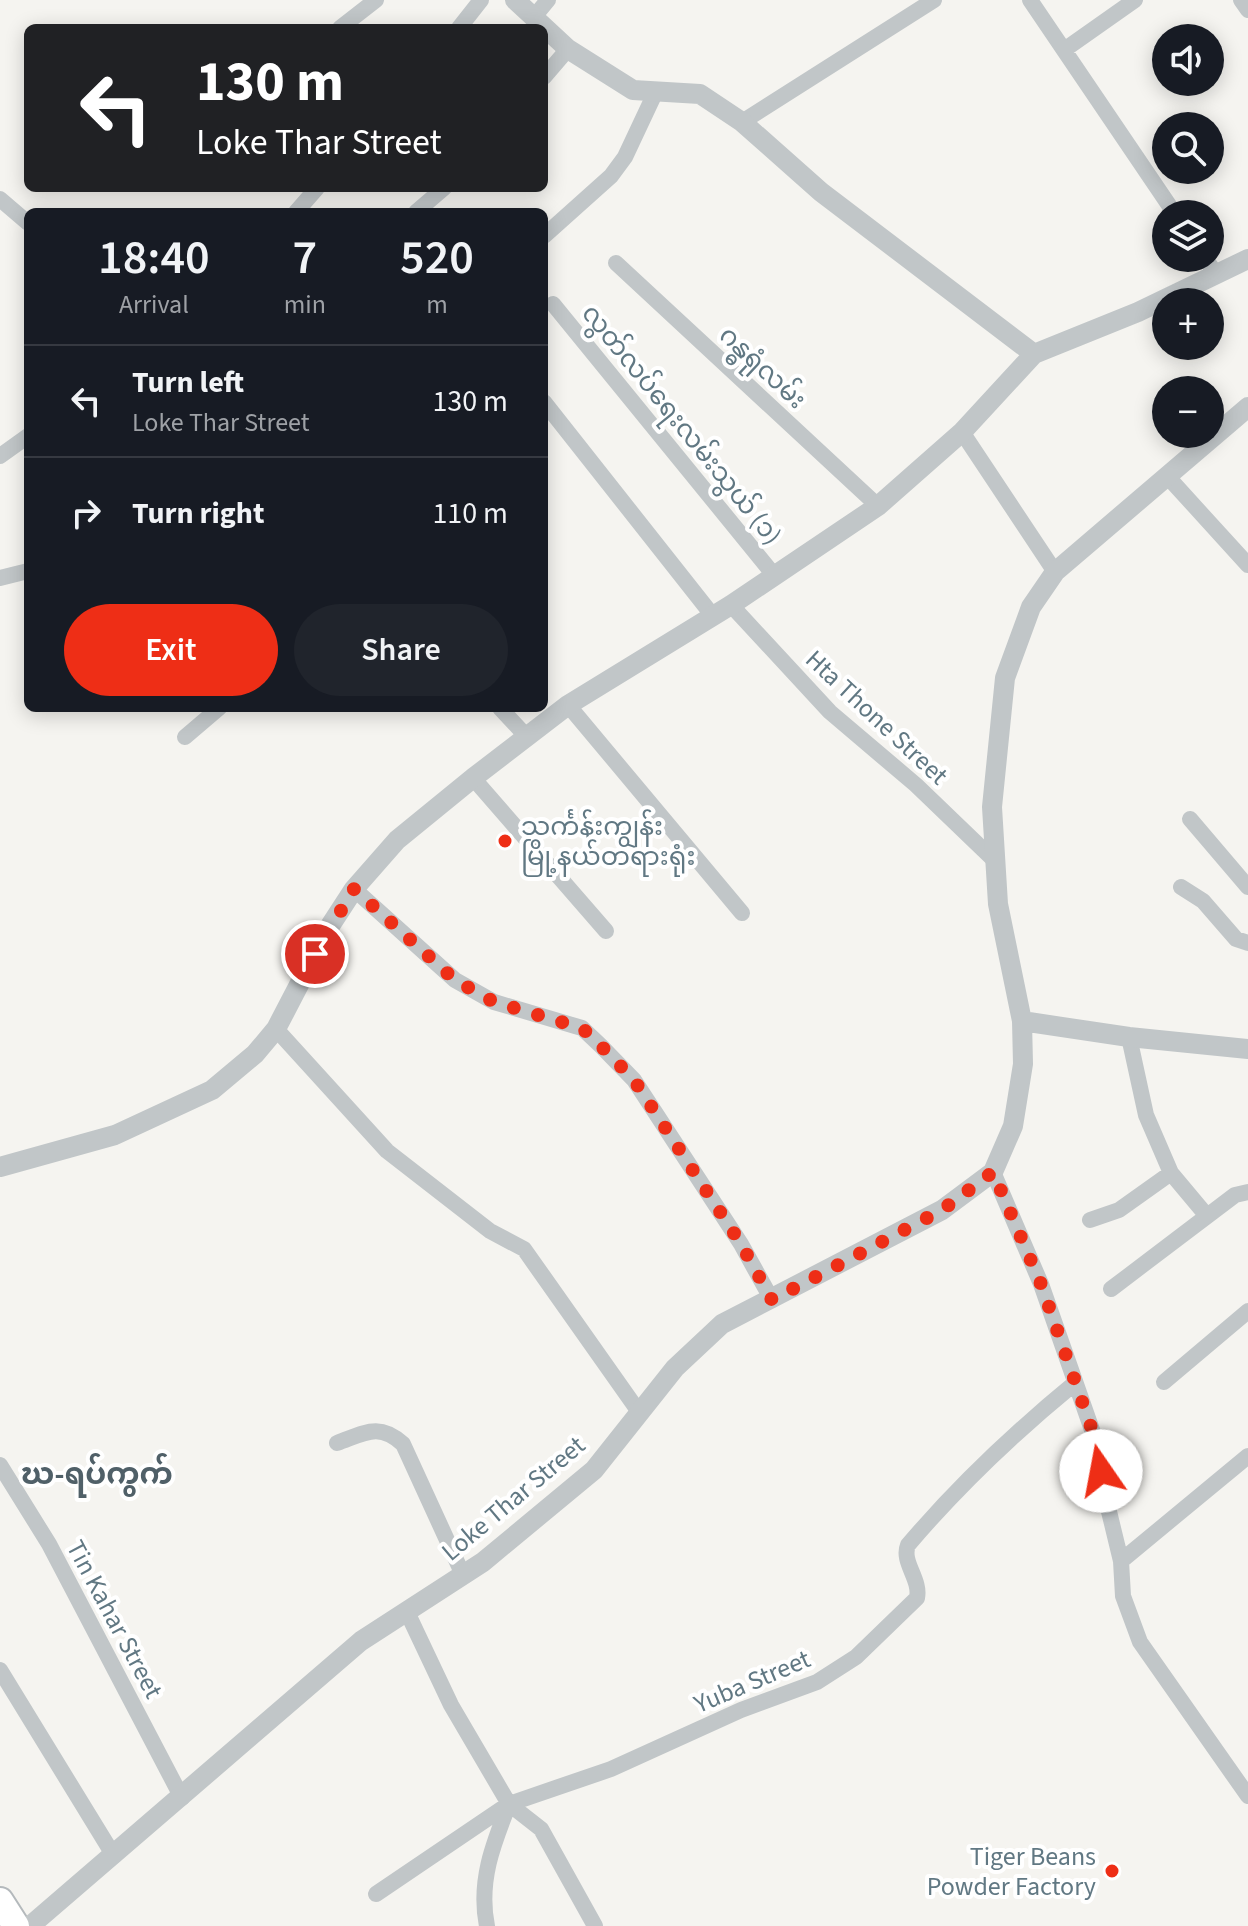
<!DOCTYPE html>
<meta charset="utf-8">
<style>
body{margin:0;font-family:"Source Sans 3","Noto Sans Myanmar",sans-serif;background:#20242c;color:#f1f3f6;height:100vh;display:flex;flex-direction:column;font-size:30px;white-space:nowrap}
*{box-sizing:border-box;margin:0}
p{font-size:26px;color:#9ea1a6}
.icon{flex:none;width:44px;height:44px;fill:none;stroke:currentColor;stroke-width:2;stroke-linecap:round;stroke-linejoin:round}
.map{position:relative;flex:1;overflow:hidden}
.sheet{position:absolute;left:24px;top:208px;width:524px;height:504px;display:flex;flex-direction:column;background:#171b24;border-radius:12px;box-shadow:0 4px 20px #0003}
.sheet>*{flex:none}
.top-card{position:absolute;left:24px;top:24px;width:524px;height:168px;border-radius:12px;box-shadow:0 4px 20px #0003;background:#202124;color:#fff;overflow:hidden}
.controls{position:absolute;left:1152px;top:24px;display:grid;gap:16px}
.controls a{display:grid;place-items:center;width:72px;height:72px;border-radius:50%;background:#171b24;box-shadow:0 4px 20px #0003;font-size:40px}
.pin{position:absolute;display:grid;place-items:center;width:68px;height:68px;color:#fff;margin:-34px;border:4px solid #fff;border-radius:50%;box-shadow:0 2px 8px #0007}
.me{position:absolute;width:88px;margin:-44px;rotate:348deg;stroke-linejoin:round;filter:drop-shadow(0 0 6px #0008)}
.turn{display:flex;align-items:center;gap:28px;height:168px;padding:0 40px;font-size:36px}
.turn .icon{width:104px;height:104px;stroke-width:2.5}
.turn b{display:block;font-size:56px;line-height:68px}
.eta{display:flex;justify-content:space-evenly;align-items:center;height:136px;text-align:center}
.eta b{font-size:48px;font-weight:600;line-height:56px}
.primary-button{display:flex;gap:16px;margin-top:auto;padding:16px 40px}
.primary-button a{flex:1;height:92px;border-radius:48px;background:#ee2e16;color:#fff;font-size:32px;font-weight:600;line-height:92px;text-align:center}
.primary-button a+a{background:#20242c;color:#f1f3f6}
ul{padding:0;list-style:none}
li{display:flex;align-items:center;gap:24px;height:112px;padding:0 40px;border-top:2px solid #363941}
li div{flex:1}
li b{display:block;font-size:30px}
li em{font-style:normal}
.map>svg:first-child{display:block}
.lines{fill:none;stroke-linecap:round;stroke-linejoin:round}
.primary-casing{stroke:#b4b9bc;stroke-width:30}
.minor{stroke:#c1c6c8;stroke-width:16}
.tertiary{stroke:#c1c6c8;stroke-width:20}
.primary{stroke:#fff;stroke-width:26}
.route{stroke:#ee2e16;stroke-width:14;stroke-dasharray:0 25.2}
.poi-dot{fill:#ee2e16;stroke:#fff;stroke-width:3}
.labels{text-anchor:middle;stroke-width:8;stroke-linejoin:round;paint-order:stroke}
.street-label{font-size:26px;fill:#617883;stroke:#fff}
.poi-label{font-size:26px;fill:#617883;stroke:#fff;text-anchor:start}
.quarter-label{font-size:30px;font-weight:bold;fill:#506068;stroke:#fff}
</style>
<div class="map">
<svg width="1248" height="1926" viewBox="0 0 1248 1926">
<rect width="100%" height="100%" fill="#f5f4f0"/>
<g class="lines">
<defs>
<path id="primary" d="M0,1901l16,25"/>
</defs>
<use href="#primary" class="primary-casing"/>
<path class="minor" d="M1030,0l145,214
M1241,0l7,10
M534,17l14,-17
M340,28l36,-28
M459,28l22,-28
M1064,50l71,-50
M544,77l24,-28
M742,122l192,-122
M0,199l28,24
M296,212l21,-24
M416,212l28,-24
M544,236l67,-60 14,-19 31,-66
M1205,258l11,16
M616,263l262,243
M553,304l221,271
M544,402l169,214
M962,432l93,140
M0,456l28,-20
M1167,476l81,89
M0,578l28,-7
M731,605l99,107 86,73 78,75
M568,705l174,208
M500,708l26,28
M185,737l34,-29
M473,778l133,153
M1190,819l58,68
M1181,887l22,14 33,38 12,4
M354,889l101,91 39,22 88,26 19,18 33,34 107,164 31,56
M276,1029l111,122 103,80 34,18 115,163
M1129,1037l17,78 25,58 36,43
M993,1172l48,112 57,163 7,48 16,66 2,35 17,46 108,154
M1090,1220l29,-10 52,-37
M1111,1289l124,-94 13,-3
M1164,1382l84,-71
M337,1443c28,-10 42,-21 66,1l60,131
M0,1465l49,79 133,254
M1121,1561l127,-105
M407,1612l44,93 58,99 32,25 54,97
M0,1670l114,186
M376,1894l133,-90 102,-35 130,-59 76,-28 39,-25 61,-59c4,-19 -16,-36 -9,-53 51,-60 106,-112 167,-162
M487,1926c-9,-44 6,-82 22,-122"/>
<path class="tertiary" d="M515,0l53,49 65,41 67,4 42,28 79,70 213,162
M1022,1021l107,16 119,12
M0,1167l115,-32 97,-45 43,-36 21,-25 52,-100 26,-40 43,-49 76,-62 95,-73 163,-100 147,-99 84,-74 72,-78 104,-42 110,-53
M30,1926l331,-285 122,-79 111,-92 81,-102 47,-44 220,-114 51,-38 20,-46 10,-62 -1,-43 -24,-117 -6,-97 13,-129 26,-71 24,-35 193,-165"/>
<use href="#primary" class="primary"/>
</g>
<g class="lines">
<path class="route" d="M315,954l39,-65 101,91 39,22 88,26 19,18 33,34 107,164 31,56 170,-90 51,-38 48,112 57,163 3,24"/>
</g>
<g class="poi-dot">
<circle cx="505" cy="841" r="8"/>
<circle cx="1112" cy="1871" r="8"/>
</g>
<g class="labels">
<g class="street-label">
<text transform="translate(763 367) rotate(43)" y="9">ဂန္ဓရုံလမ်း</text>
<text transform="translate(682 424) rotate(51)" y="9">လွတ်လပ်ရေးလမ်းသွယ် (၁)</text>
<text transform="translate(877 717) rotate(43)" y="9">Hta Thone Street</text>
<text transform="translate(513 1498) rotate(-40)" y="9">Loke Thar Street</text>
<text transform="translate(115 1619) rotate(62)" y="9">Tin Kahar Street</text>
<text transform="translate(752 1681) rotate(-23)" y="9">Yuba Street</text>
</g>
<g class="poi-label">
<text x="521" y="835">သင်္ကန်းကျွန်း<tspan x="521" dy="30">မြို့နယ်တရားရုံး</tspan></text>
<text x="1096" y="1865" text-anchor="end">Tiger Beans<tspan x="1096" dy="30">Powder Factory</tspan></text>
</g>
<g class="quarter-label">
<text x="97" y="1484">ဃ-ရပ်ကွက်</text>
</g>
</g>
</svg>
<div class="controls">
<a><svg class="icon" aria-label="sound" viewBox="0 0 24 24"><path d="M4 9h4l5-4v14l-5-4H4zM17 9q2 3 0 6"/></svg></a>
<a><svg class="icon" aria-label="search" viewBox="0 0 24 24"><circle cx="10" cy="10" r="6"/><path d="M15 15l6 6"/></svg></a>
<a><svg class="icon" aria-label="layers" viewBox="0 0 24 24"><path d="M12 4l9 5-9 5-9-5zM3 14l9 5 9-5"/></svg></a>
<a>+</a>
<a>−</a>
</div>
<div class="pin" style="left:315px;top:954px;background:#d93025"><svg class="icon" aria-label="arrive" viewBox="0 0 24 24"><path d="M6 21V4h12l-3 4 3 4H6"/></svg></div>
<svg class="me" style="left:1101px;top:1471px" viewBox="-20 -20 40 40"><circle r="19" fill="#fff"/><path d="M0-13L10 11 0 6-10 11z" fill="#ee2e16"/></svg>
<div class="top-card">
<div class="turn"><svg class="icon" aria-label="left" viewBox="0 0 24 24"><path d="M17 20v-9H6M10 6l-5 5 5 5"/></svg><div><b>130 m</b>Loke Thar Street</div></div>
</div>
<section class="sheet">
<div class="eta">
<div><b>18:40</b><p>Arrival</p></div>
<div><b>7</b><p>min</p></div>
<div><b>520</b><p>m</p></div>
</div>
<ul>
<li><svg class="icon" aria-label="left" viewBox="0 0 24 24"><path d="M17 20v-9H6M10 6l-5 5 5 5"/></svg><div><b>Turn left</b><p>Loke Thar Street</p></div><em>130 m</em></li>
<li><svg class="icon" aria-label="right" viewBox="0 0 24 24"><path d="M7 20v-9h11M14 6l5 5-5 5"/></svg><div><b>Turn right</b></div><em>110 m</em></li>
</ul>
<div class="primary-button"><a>Exit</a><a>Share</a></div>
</section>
</div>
